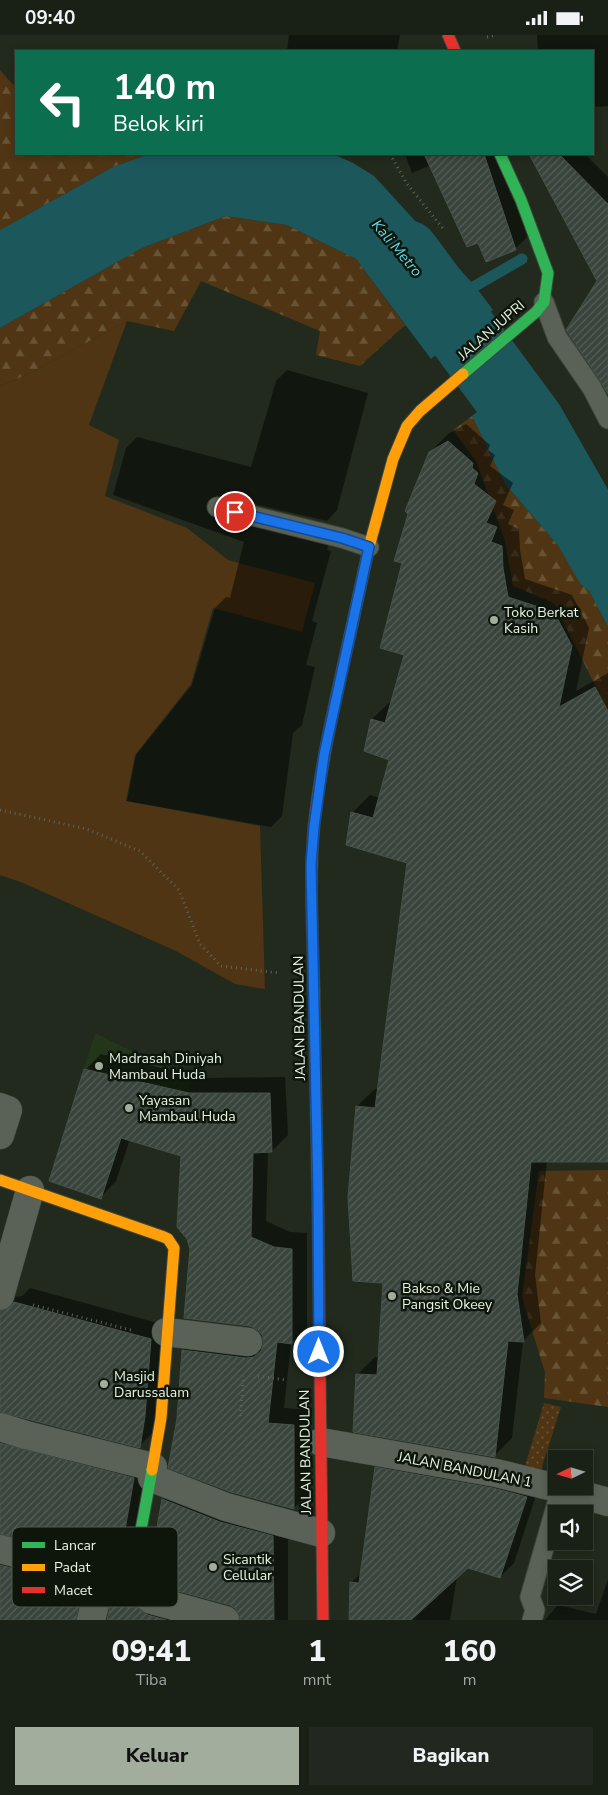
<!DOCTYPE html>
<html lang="id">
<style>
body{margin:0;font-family:"Nunito Sans",sans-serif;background:#22281f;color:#f1f3f6;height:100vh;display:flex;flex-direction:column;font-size:19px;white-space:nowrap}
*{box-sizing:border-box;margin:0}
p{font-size:16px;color:#9fa3a1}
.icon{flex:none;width:28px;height:28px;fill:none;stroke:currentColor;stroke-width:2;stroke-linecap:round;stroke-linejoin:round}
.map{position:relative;height:1585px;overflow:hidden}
.details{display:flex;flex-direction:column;background:#192016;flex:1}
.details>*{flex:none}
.banner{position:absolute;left:15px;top:15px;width:579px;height:105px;border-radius:0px;box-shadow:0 2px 8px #0003,0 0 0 1px #373e35;background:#0b6e4f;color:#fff;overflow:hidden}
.needle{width:32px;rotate:265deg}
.controls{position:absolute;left:548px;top:1415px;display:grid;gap:10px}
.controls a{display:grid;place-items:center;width:45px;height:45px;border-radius:0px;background:#192016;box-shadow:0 2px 8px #0003,0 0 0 1px #373e35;font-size:25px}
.pin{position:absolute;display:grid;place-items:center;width:42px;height:42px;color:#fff;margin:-21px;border:2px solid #fff;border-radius:50%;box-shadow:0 1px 5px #0007}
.me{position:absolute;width:55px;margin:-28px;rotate:0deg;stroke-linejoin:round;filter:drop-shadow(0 0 4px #0008)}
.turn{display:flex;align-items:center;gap:18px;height:105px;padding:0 15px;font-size:22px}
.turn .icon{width:65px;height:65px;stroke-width:2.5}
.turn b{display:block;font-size:35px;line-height:42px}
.eta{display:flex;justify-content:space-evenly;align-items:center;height:85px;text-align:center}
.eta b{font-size:30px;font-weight:800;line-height:35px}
.cta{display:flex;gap:10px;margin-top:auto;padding:10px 15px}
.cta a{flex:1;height:58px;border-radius:0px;background:#a2ad9e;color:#111;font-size:20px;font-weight:800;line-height:58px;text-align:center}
.cta a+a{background:#22281f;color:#f1f3f6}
.status{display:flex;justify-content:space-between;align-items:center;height:35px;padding:0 25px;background:#192016;direction:ltr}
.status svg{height:14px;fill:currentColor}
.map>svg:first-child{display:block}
.built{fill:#23361a}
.grass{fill:#4f3513}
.forest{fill:url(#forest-firs)}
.garden{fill:url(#garden-dots)}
.water{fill:#1c575c}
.shadow{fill:#0007}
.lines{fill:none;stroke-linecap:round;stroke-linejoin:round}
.stream{stroke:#1c575c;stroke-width:11}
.river{stroke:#1c575c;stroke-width:71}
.building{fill:url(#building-hatch);stroke:#465248}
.lane-casing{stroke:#3f473c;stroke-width:21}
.street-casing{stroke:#3f473c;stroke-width:29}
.fast-casing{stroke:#3f473c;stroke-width:13}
.slow-casing{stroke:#3f473c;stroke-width:13}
.jam-casing{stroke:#3f473c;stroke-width:13}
.path{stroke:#5d645a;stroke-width:3;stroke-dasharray:1 4;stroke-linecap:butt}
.lane{stroke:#5a6157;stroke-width:19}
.street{stroke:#5a6157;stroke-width:28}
.fast{stroke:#30b455;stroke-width:11}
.slow{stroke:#ff9f0a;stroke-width:11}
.jam{stroke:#e5322d;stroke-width:11}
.route-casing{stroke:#114b97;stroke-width:12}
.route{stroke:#1a73e8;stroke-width:9}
.poi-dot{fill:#a2ad9e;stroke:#0e160b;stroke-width:2}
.labels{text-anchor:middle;stroke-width:5;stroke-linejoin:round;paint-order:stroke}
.street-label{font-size:14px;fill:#e7f3e3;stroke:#0e160b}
.poi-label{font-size:14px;fill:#e7f3e3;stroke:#0e160b;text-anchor:start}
.water-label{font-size:15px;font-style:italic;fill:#62dae9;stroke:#0e160b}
.key{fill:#0e160b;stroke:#4f584c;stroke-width:1}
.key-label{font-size:14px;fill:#e7f3e3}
</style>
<div class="status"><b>09:40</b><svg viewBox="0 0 49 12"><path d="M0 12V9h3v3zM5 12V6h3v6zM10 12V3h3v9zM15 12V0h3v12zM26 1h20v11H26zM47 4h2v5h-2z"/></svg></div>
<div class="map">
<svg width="608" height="1585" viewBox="0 0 608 1585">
<defs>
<pattern id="forest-firs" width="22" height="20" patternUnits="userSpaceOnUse" patternTransform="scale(1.25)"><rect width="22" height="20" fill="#4f3513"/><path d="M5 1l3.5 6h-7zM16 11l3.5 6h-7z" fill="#685335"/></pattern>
<pattern id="garden-dots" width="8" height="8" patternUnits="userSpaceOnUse" patternTransform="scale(1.25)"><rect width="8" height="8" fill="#4f3513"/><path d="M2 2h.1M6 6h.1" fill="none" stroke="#685335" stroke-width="1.8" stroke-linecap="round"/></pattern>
<pattern id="building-hatch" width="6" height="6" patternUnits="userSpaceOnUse" patternTransform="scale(1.25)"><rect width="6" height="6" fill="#38443c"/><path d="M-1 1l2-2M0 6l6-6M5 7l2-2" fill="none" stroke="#555f58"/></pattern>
</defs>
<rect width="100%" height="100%" fill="#212a1d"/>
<path class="built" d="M95,998l95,47 -9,76 -114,-34z"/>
<path class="grass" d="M127,286l-38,104 30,15 -14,56 82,32 41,32 87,23 -13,49 -89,-24 -22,76 -56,71 -9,46 134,25 5,163 -30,-5 -59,-33 -153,-68 -23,-8v-489l24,-10z"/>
<path class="forest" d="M0,35l16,18v66h133l-36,13 -113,63z
M226,181l61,9 69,34 49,66 -45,41 -44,-11 4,-24 -119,-50 -27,50 -47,-10 -103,55 -24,10v-58l142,-80z
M472,381l33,68 72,83 31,60v84l-54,-108 -41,-17 -8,-45 -29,-80 -23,-31z
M608,1135v237l-64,-9 1,-25 -23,-76 17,-126z"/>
<path class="garden" d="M544,1368l17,4 -20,63 -16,-4z"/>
<path class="water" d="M149,119h184l20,9 21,13 101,110 18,24 -62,49 -75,-100 -69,-34 -61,-9 -84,32 -142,80v-98l113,-63z
M527,337l81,123v132l-31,-60 -72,-83 -33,-68z"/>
<path class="shadow" d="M289,0h111l-3,16h-110z
M537,0h71v71l-16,1v-56h-54z
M405,119h90l33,82 -13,13 -36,-8 -48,-76 -19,8z
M530,119h55l23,23v215l-10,-111z
M287,335l81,23 -31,117 -10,11 -111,-26 1,3 114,36 -4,16 4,1 -19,70 5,2 -11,42 9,2 -13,58 -9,8 -11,83 -11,11 -144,-26 9,-46 56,-70 23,-77 11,-11 4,1 14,-56 -131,-47 13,-47 11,-11 114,30 25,-86z
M466,389l24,21 -2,5 7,5 -5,11 23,17 -10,22 11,5 -6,14 11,5 1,21 5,29 47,16 17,33 -13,63 32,-18v488l-61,-1 -12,115 6,48 -18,18 -11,97 -18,18 -137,-81 18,-18h5l4,-75 -27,-176 18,-17h4l29,-227 -56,-49 18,-18 10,3 11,-39 -26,-8 7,-32 18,-17h2l14,-48 24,-202 18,-18z
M101,1019l104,24 80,-1 3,58 -16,16h-4l-2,70 24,11 17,1v94l-16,16 -7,65 26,2 -1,82 -15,16 -116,-89 5,-69 16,-16 64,8h1v-6l-73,-87 -8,-94 -53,-16 -14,42 -15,16 -16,-127z
M30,1253l135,37 -11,107 -15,14 -139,-35v-96l16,-18 6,-1z
M0,1383l148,46 -15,85 -15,14 -118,-30z
M390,1419l150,29 -26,80 -14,14 -32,-11 -11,11 -7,43h-100l1,-37 11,-11 14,-104z
M178,1450l110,37v98h-47l-4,-12 -7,-4 -81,-27 14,-78z
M0,1505l97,33 3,47h-100z
M608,1544v41h-63l13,-15 38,9z
M129,1547l103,38h-124l7,-24z"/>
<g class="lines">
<path class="stream" d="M463,258l59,-34"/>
<path class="river" d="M405,220l124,168 79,138"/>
</g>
<path class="building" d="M424,119h60l32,96 -30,12 -8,-19 -11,4z
M529,119h30l49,50v190l-7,-12 -35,-52 31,-49z
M448,406l25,22 -1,5 6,5 -4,11 22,17 -10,22 11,4 -6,15 11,4 1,22 5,29 46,15 18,34 -13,61 36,-20 13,24v451h-77l-14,132 7,48 -16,-1 -13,116 -142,-25 3,-58 21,1 6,-92 -30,-2 -5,-84 8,-91 19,2 32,-245 -61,-18 5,-33 22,6 16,-58 -25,-9 7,-32 14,4 19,-68 -24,-7 22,-85 -8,-2 14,-47 -3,-3 24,-59z
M84,1034l105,24h81l2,59 -19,1 -2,84 23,10 18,2v95l-15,-2 -9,81 26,2v84l-63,-17 -63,-24 9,-49 5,-69 64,8 8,-1 7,-6 2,-7v-8l-5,-6 -8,-4 -66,-8 6,-69 -3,-10 -10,-12 4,-71 -60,-18 -20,61 -52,-18z
M14,1267l137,37 -6,77 -5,32 -140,-36v-101l10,-4z
M0,1408l134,35 -15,87 -119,-31z
M375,1432l118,21 34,9 -27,81 -32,-10 -57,52h-62l1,-38 9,1z
M162,1464l58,23 53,14 1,84h-34l-4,-11 -6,-4 -71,-19 -11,-9z
M0,1530l83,22 -7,33h-76z
M113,1560l11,3 24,17 18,5h-59z"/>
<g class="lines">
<defs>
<path id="lane" d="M544,267l13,35 35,51 16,31
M217,472l125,31 27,9
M532,1585l3,-10 -5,-13 31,-108"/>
<path id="street" d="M0,1072l8,3 -8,25
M0,1261l30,-106
M166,1297l82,10
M0,1392l26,8 127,32
M321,1407l175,31 65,16 47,13
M152,1443l74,29 95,26
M0,1514l131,35 21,16 73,20
M91,1585l11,-43"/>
<path id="fast" d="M463,339l73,-62 8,-10 4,-29 -27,-73 -21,-46
M314,955l4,219
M131,1549l21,-114"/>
<path id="slow" d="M350,600l19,-88 24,-88 14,-33 13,-15 43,-37
M0,1145l164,57 4,2 6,9 -13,170 -9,52"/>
<path id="jam" d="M448,0l7,16
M314,955c-1,-54 -5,-109 0,-164 7,-65 22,-128 36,-191
M318,1174l5,411"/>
</defs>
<use href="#lane" class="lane-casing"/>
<use href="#street" class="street-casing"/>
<use href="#fast" class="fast-casing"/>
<use href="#slow" class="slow-casing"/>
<use href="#jam" class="jam-casing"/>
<path class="path" d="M487,2l9,-2
M390,119l17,30 38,47
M0,775l87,19 53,22 39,39 21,54 21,22 58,7
M33,1270l98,25
M258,1341l28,4
M240,1381l4,-40"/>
<use href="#lane" class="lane"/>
<use href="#street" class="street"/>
<use href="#fast" class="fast"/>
<use href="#slow" class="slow"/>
<use href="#jam" class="jam"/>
</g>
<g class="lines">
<defs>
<path id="route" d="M235,477l107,26 27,9 -45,208 -10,72 -3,38 7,328 1,159"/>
</defs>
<use href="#route" class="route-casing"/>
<use href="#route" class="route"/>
</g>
<g class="poi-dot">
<circle cx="494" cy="585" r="5"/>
<circle cx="99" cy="1031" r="5"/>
<circle cx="129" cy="1073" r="5"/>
<circle cx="392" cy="1261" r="5"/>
<circle cx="104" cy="1349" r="5"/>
<circle cx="213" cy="1532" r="5"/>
</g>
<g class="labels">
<g class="street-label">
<text transform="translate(491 295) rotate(-41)" y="5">JALAN JUPRI</text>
<text transform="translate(299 983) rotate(-91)" y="5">JALAN BANDULAN</text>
<text transform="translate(305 1417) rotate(-91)" y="5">JALAN BANDULAN</text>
<text transform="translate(465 1434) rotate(11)" y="5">JALAN BANDULAN 1</text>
</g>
<g class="poi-label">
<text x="504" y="582">Toko Berkat<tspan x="504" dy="16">Kasih</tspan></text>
<text x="109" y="1028">Madrasah Diniyah<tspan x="109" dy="16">Mambaul Huda</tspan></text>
<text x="139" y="1070">Yayasan<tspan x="139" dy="16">Mambaul Huda</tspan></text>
<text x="402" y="1258">Bakso &amp; Mie<tspan x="402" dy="16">Pangsit Okeey</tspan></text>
<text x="114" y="1346">Masjid<tspan x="114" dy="16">Darussalam</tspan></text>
<text x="223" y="1529">Sicantik<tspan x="223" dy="16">Cellular</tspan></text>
</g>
<g class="water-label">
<text transform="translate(397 213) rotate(50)" y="5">Kali Metro</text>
</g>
</g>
<rect x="12" y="1492" width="166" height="80" rx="8" class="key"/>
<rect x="22" y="1507" width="23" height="6" fill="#30b455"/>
<rect x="22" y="1529" width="23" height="7" fill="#ff9f0a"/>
<rect x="22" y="1552" width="23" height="6" fill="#e5322d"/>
<g class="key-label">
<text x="54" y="1515">Lancar</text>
<text x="54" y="1537">Padat</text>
<text x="54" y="1560">Macet</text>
</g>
</svg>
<div class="controls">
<a><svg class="needle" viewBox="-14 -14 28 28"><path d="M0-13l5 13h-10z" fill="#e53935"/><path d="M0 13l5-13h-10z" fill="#9fa3a1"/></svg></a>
<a><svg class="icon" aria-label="sound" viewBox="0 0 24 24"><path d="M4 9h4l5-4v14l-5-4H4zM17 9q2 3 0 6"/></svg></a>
<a><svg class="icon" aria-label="layers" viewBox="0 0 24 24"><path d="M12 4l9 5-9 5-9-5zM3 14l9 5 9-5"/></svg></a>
</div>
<div class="pin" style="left:235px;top:477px;background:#d93025"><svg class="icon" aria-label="arrive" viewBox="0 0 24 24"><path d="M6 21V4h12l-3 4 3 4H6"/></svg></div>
<svg class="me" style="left:319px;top:1317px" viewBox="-20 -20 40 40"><circle r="17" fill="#1a73e8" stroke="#fff" stroke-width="3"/><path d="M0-11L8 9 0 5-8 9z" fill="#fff"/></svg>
<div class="banner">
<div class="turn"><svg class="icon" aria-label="left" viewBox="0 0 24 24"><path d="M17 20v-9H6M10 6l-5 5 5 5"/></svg><div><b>140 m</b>Belok kiri</div></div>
</div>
</div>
<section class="details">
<div class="eta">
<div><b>09:41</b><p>Tiba</p></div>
<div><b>1</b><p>mnt</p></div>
<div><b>160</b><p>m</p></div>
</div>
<div class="cta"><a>Keluar</a><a>Bagikan</a></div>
</section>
